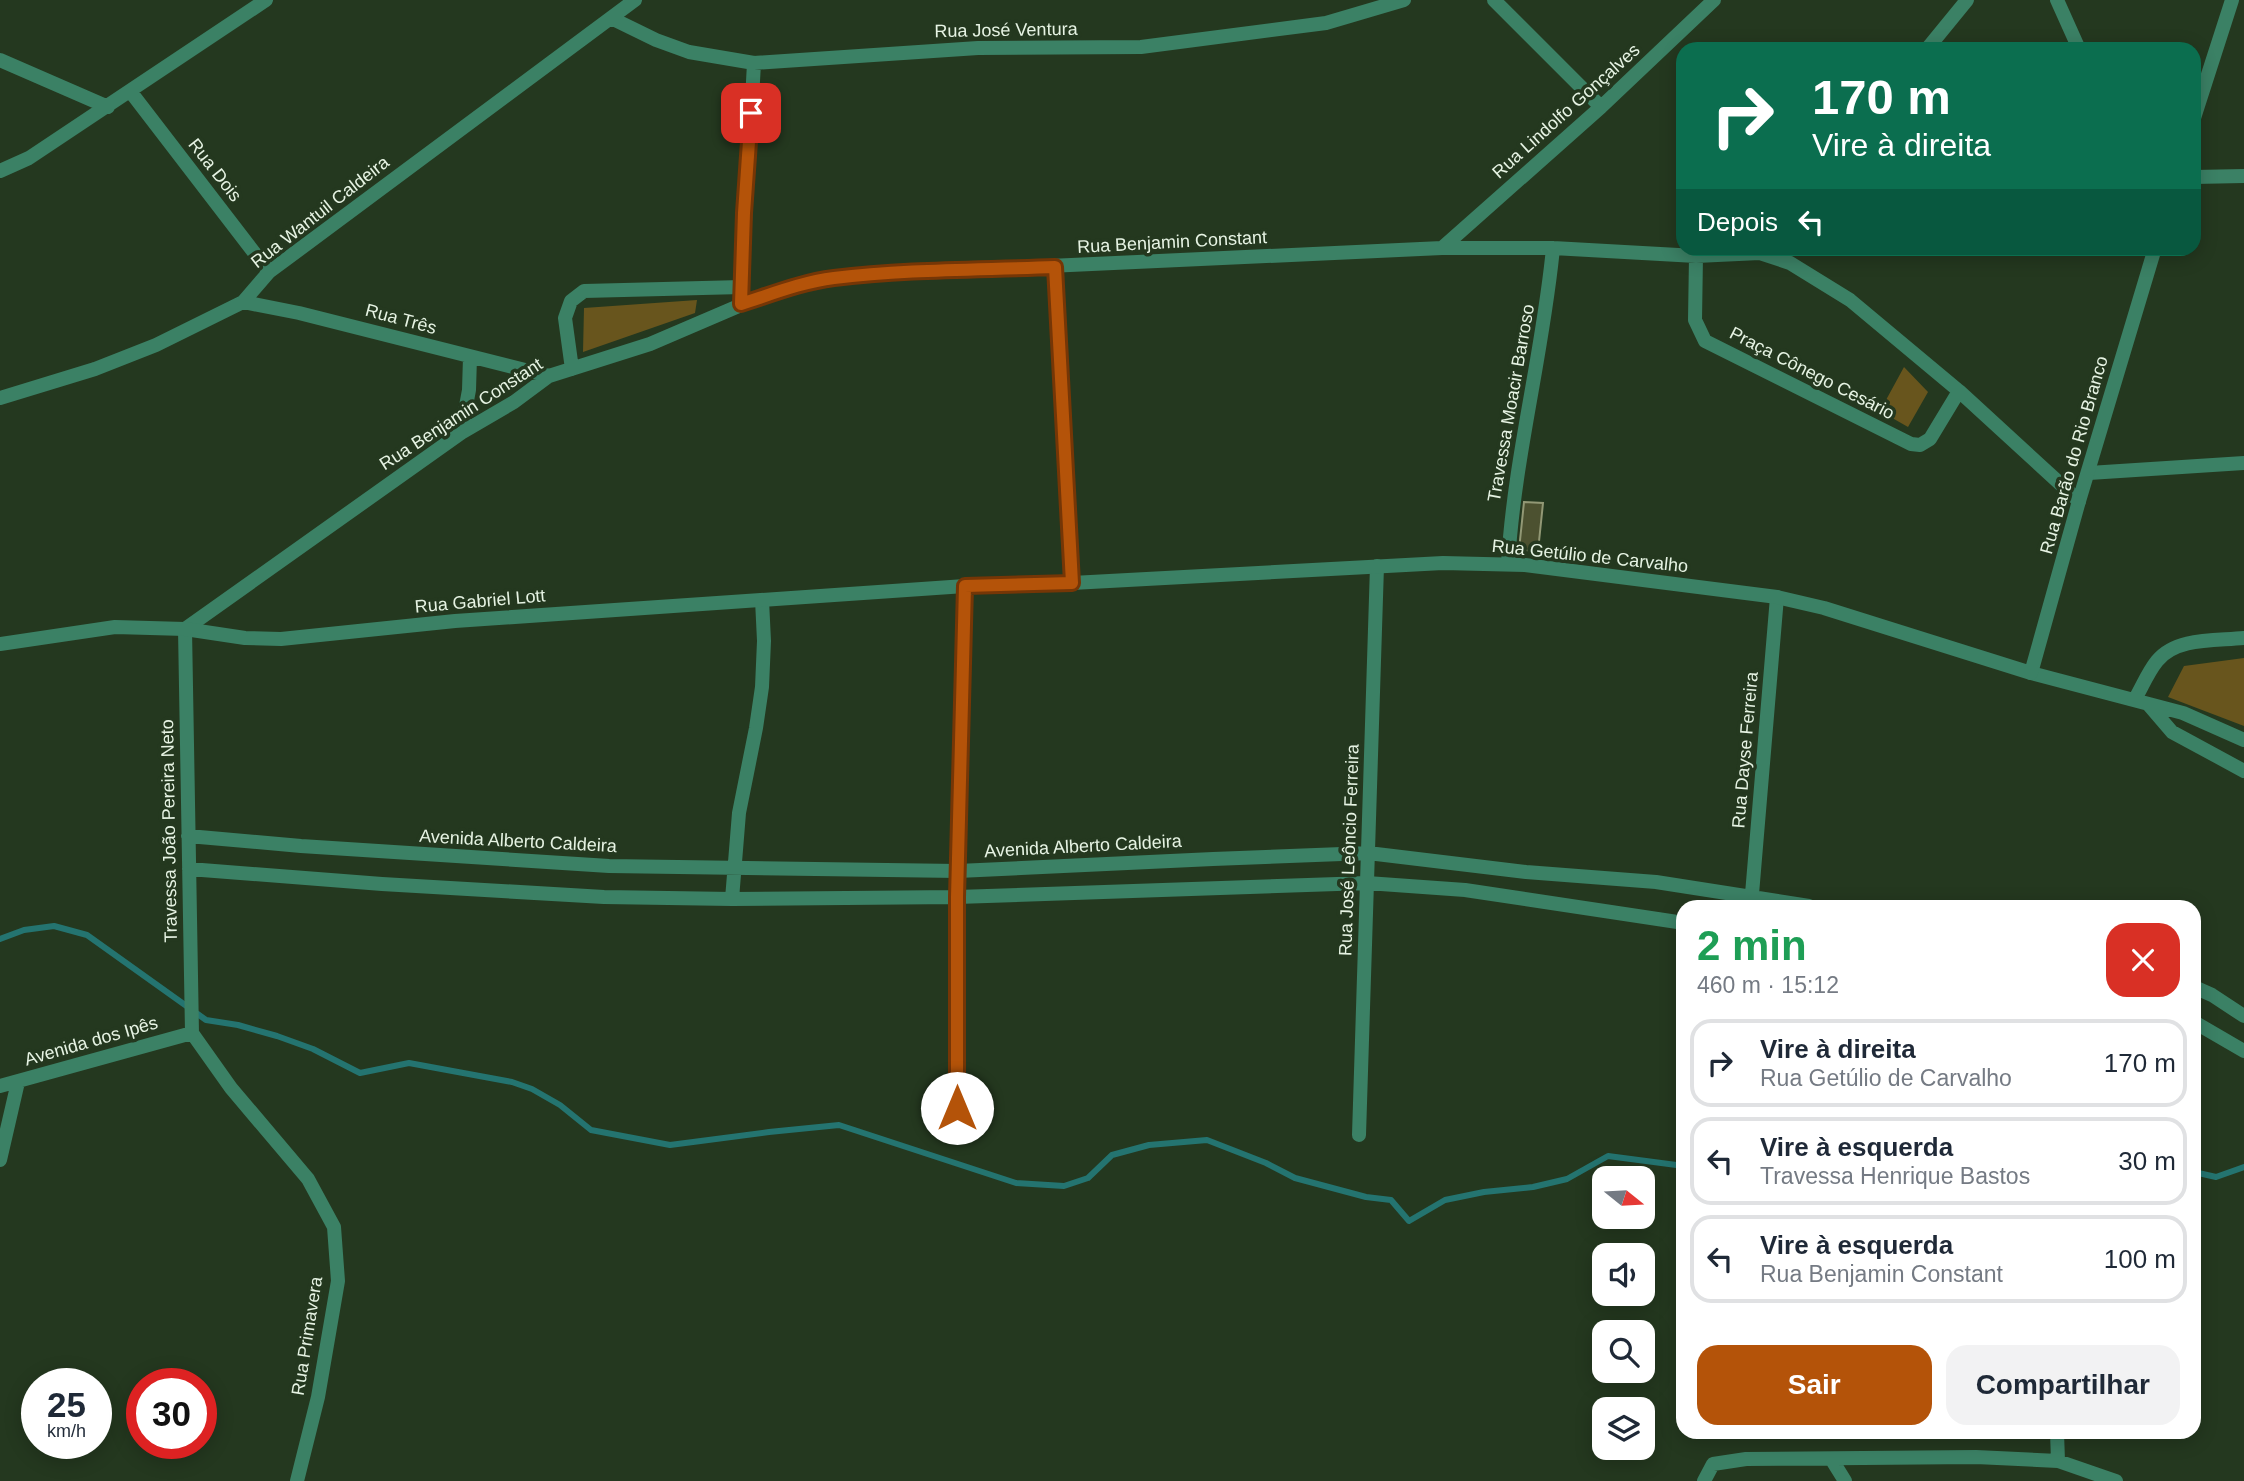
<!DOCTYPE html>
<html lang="pt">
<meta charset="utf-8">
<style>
body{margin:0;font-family:Arial,sans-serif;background:#f2f2f3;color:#1f2937;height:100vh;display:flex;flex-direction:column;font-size:26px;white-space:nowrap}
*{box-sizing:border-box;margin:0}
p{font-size:23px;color:#747a83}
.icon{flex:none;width:38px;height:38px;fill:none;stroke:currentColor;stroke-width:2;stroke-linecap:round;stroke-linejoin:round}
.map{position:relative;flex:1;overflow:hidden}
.panel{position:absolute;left:1676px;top:900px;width:525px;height:539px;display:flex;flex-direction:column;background:#fff;border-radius:21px;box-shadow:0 4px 18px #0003}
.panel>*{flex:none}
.hud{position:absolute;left:1676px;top:42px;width:525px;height:214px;border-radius:21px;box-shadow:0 4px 18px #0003;background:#0b6e4f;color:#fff;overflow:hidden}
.needle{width:46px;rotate:108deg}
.controls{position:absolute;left:1592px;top:1166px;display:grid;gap:14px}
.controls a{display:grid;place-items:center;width:63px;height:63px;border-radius:14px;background:#fff;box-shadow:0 4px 18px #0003;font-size:35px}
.speed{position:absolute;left:21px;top:1368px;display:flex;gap:14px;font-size:35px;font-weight:700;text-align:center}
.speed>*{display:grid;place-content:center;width:91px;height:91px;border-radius:50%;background:#fff;box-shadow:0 4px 18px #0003;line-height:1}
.speed small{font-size:18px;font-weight:400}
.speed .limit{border:10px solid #d22;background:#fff;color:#111}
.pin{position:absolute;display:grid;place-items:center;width:60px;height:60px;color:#fff;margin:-30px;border-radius:14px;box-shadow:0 4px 10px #0006}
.me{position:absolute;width:77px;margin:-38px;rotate:0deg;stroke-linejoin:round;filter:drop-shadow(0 0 5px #0008)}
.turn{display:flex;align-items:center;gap:24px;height:147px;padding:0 21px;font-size:32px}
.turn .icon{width:91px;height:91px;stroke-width:2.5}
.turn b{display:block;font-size:49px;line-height:60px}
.then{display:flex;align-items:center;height:66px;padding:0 21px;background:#0003;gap:14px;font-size:26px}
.round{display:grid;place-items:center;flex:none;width:74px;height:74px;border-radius:21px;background:#f2f2f3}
.headline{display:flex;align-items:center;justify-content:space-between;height:119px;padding:0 21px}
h1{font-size:42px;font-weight:800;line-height:52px;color:#1e9e55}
.cta{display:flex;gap:14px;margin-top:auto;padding:14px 21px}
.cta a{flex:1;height:80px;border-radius:21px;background:#b45309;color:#fff;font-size:28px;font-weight:800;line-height:80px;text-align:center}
.cta a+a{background:#f2f2f3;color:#1f2937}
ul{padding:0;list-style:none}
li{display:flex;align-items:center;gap:21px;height:88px;margin:0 14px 10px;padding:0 7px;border:4px solid #e0e1e3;border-radius:21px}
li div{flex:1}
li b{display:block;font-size:26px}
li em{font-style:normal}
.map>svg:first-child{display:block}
.green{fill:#68551d}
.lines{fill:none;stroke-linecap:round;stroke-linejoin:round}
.stream{stroke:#247470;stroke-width:6}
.building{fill:#4c5130;stroke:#929875;stroke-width:2}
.minor{stroke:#3b8165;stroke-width:14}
.tertiary{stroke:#3b8165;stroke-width:14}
.route-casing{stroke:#753606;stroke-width:18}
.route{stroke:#b45309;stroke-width:12}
.labels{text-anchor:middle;stroke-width:7;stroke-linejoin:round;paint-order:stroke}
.street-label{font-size:18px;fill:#e6f3e3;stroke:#24381f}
</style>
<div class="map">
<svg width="2244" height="1481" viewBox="0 0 2244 1481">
<rect width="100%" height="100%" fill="#24381f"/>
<path class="green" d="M697,300l-2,13 -112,39 1,-44z
M1904,367l24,25 -20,35 -28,-16z
M2244,658v68l-76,-29 16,-31z"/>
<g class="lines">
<path class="stream" d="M0,939l24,-9 30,-4 33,9 119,85 32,5 39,11 36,13 47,24 49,-10 103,19 20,7 28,16 31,25 79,15 99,-13 70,-7 177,58 48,3 24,-8 24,-23 37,-10 58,-5 59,23 29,15 71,19 25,3 18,21 36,-21 39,-8 49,-5 34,-8 41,-23 76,10
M2194,1172l22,5 28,-10"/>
</g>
<path class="building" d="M1524,502l19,1 -5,48 -19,-1z"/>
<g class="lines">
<path class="minor" d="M1494,0l107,107
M2057,0l22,49
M611,18l45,22 33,12 65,11 224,-15 163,-1 185,-24 78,-23
M1927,49l40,-49
M0,60l108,47
M130,91l139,181
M0,171l29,-13 237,-158
M2194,177l50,-1
M1442,248l159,-141 113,-107
M1696,256l-1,64 10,21 206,103 9,1 10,-6 29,-48
M1055,267l17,316
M742,295c2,-77 8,-155 12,-232
M243,302l56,11 250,63
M572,369l-7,-51 6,-17 13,-10 158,-4
M0,398l95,-29 61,-24 87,-43 26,-30 366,-272
M461,433l8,-43 1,-33
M2089,473l155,-10
M1508,564c6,-106 35,-210 45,-316
M2031,673l152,40 61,27
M2135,699c7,-12 13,-27 22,-38 19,-24 59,-20 87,-23
M2148,704l24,28 72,39
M188,836l113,10 308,20 349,5 255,-12 155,-6 158,19 130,10 153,24
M189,869l193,15 222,13 128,2 225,-2 410,-14 98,7 219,33
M732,899l7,-86 17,-85 6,-41 2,-46 -2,-41
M1751,906l26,-309
M2194,987l18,8 32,21
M2194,1022l50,29
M192,1033l-7,-404 276,-196 53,-31 35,-26 101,-32 91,-39 48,-17 44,-10 65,-5 544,-25h111l143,8 64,-3 30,10 60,37 109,91 120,110
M192,1033l39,55 77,91 26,48 4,54 -20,116 -21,84
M0,1086l192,-53
M957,1108v-211l8,-311
M1359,1135l18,-569
M0,1160l18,-78
M2057,1432l1,29
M1832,1460l13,21
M1704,1481l9,-17 33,-5 230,-2 82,4 58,20"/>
<path class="tertiary" d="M2194,118l38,-118
M0,644l115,-17 70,2 60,9 36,1 174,-18 510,-35 107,-3 371,-20 82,2 252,32 47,11 207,65 48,-172 76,-253"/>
</g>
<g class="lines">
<defs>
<path id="route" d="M751,113l-7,100 -3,91c31,-10 61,-22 93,-26 73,-9 148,-8 221,-11l17,316 -107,3 -8,311v211"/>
</defs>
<use href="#route" class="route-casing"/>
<use href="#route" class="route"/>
</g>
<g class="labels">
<g class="street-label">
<text transform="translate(1006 30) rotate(-1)" y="6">Rua José Ventura</text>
<text transform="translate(1566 111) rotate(-42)" y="6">Rua Lindolfo Gonçalves</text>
<text transform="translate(215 170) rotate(52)" y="6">Rua Dois</text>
<text transform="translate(320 212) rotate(-38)" y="6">Rua Wantuil Caldeira</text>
<text transform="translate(1172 242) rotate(-3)" y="6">Rua Benjamin Constant</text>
<text transform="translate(401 319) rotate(15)" y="6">Rua Três</text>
<text transform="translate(1812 373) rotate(27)" y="6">Praça Cônego Cesário</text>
<text transform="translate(1511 403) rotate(-80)" y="6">Travessa Moacir Barroso</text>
<text transform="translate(461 414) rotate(-33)" y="6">Rua Benjamin Constant</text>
<text transform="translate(2074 455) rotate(-74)" y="6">Rua Barão do Rio Branco</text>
<text transform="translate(1590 556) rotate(6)" y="6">Rua Getúlio de Carvalho</text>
<text transform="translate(480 601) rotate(-5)" y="6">Rua Gabriel Lott</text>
<text transform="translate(1745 750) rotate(-85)" y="6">Rua Dayse Ferreira</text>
<text transform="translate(169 831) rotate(-91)" y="6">Travessa João Pereira Neto</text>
<text transform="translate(518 841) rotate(3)" y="6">Avenida Alberto Caldeira</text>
<text transform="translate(1083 846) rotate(-3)" y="6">Avenida Alberto Caldeira</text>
<text transform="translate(1349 850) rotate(-88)" y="6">Rua José Leôncio Ferreira</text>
<text transform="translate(91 1041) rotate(-16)" y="6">Avenida dos Ipês</text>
<text transform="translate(307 1336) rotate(-81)" y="6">Rua Primavera</text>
</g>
</g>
</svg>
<div class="controls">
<a><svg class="needle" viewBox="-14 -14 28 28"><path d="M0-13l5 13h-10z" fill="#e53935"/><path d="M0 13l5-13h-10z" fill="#747a83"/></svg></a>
<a><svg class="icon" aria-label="sound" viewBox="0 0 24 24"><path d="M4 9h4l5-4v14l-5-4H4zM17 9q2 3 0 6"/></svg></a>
<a><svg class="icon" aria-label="search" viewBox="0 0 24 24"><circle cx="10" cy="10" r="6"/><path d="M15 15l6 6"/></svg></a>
<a><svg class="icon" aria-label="layers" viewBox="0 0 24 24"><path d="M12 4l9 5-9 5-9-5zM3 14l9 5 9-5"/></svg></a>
</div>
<div class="speed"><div>25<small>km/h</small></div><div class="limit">30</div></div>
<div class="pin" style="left:751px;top:113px;background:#d93025"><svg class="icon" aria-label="arrive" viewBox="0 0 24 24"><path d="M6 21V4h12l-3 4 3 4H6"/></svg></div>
<svg class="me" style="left:957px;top:1108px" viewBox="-20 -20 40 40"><circle r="19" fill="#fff"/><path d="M0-13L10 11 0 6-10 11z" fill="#b45309"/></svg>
<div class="hud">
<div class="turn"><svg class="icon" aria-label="right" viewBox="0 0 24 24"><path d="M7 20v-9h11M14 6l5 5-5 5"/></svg><div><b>170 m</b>Vire à direita</div></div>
<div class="then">Depois<svg class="icon" aria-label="left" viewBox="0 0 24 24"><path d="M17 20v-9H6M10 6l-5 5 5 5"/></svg></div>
</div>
<section class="panel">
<div class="headline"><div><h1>2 min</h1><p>460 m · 15:12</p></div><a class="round" style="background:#d93025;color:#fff"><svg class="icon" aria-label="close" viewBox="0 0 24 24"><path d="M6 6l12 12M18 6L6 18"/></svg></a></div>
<ul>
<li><svg class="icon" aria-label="right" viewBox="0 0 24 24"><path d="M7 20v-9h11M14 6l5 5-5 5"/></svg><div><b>Vire à direita</b><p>Rua Getúlio de Carvalho</p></div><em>170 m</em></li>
<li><svg class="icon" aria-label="left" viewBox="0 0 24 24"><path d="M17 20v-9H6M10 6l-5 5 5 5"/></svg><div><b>Vire à esquerda</b><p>Travessa Henrique Bastos</p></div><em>30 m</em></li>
<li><svg class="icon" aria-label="left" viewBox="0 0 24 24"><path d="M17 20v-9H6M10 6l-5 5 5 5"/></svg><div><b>Vire à esquerda</b><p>Rua Benjamin Constant</p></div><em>100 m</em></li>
</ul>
<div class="cta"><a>Sair</a><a>Compartilhar</a></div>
</section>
</div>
